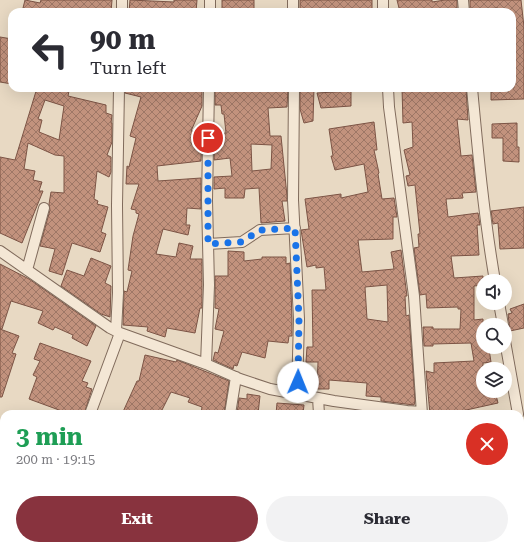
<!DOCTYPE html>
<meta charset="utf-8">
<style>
body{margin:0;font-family:"Roboto Serif",serif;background:#f2f2f3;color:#2b2b33;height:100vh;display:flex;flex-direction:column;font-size:15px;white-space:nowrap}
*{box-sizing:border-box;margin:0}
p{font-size:13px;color:#7c7c81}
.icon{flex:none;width:22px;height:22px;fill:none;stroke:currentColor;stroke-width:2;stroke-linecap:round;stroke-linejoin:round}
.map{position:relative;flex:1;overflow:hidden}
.sheet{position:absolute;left:0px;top:410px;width:524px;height:140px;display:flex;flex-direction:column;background:#fff;border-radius:12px 12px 0 0;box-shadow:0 4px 16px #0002}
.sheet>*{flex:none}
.top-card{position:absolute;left:8px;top:8px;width:508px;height:84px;border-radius:12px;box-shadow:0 4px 16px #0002;background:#fff;color:#2b2b33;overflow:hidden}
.tools{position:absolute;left:476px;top:274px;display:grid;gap:8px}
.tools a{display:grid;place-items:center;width:36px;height:36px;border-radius:50%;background:#fff;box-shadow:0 4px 16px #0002;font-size:20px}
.pin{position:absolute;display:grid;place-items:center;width:34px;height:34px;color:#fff;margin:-17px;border:2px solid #fff;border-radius:50%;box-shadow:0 1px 4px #0007}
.me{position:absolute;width:44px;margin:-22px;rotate:1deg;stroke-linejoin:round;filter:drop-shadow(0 0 3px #0008)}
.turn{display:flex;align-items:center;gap:14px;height:84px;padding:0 16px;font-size:18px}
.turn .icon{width:52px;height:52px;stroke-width:2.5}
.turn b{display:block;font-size:28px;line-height:34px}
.round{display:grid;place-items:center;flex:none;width:42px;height:42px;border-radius:21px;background:#f2f2f3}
.overview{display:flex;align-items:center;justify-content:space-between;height:68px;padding:0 16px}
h1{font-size:24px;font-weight:700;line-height:30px;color:#1e9e55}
.primary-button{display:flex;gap:8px;margin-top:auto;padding:8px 16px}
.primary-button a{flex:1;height:46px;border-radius:24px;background:#88333e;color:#fff;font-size:16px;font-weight:700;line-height:46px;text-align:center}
.primary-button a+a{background:#f2f2f3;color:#2b2b33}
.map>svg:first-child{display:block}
.building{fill:url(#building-cross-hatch);stroke:#7c5445;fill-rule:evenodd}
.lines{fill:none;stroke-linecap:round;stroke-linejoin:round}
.street-casing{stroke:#806b5c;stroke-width:12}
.street{stroke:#f4e7d5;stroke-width:10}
.route{stroke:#1a73e8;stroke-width:7;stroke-dasharray:0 12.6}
</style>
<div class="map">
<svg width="524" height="550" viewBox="0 0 524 550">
<defs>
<pattern id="building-cross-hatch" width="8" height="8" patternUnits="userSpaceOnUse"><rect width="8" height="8" fill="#c2927d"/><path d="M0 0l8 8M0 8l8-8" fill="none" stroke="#9e7766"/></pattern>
</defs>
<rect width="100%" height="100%" fill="#e8d9c3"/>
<path class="building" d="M25,0l15,3 1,-3h71l-1,12 -16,-1v1h-73z
M130,0l44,2v-2h23l-1,12h-67z
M222,0h32v12h-32z
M300,0h72v12h-72z
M397,0h35v2l13,-2h12v12h-57z
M470,0h51l3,27v72l-33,1v-12h23l-2,-20v-56h-14v-4l-28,2z
M0,37l12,2v45l-12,-2z
M37,88h23l9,3 -1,5 38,9v8l6,2 -1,8h1v19l-5,13 4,2v15l-2,5 -12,-6 -3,28 4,2 -1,3 11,3 -7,25 5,2 -6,18 -28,-9 -10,32 -13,-4 6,-22 -15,-3 10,-36 -1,-6 2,-12 13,1v-37l-9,-1 -27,-12 -4,26 11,2 -2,9 9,2 -3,9h4l-21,52 -22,-10v-76l15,3zM45,100l19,6 -5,34 -20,-8 3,-12 -4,-1z
M125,88h77v18l-11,25 11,1 -1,29 -44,5 1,15 43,-3v31l-14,-1 -1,17h4l-2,10 -25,-6 -7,25 20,3 3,-14 14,3 -3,13h12v49h-2l-5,25 -28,-5 -2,9 -18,-6 1,-4 -25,-2 1,-34 3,1 5,-21 -4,-1 5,-34 6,-22 -3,-1v-3l-5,-1 8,-25h-13l1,-18 2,1 7,-29 -6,-2 11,-39 -16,-4z
M227,88h61l-1,19 -19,1 2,28h11l6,60v5h-5l3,20 -24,2 -2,-35 -14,1 -1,9h-19v-10l-11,1v-12l18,-1 -2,-18 -16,2 1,-25 11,-2 -2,-19h-2l-1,-9h-6v-15h12zM251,144l21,1 -1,24 -19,2z
M300,88h14l-1,33 -9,2 -4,-14z
M402,88h64l2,32 -11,-1 4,37 11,-1 4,37 -14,1 1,5 -17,1 2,18 30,-4 2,12h-3l2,30 -28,1 3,22 29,-2v9l-9,1v34l9,-1v31l6,-1 2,13 -8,1v28h12l3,12 -50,11h-18l-4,-43 8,2v-10l40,-2 -3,-18 -38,1v2h-9l-1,-19h10v2h27l1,-20h-3v-2l-31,1 -1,-14 -6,1 -6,-47 5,-1 -1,-13h2l-5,-49 -7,1 -2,-10 4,-1 -6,-25 9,-3 -1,-25 -9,1z
M351,91v15l-30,2 -4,-15z
M374,122l3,28h-3l5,23 -1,1 4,25 12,-1 3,19h-4v22l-35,1 4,32 32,-3 -3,-17 10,-2 6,46h-2l1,20 3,-1 6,86 -1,4 -33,-4v-4l-15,-1 1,-13 -38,-3v9h-12l1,-27h-12l1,-15h6l-1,-57h14l-2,-23 -8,1v-3l-9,2 -6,-37 8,-1 -4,-30 36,-5v4l27,-6 -4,-28 -29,6 -4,-14h2l-4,-27zM387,285l1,37 -21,-3 -2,-32z
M517,123v24h2v15l-16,-1v-23h-11v-14z
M524,207v41l-24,1 -2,-26 -5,1 -2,-13z
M228,251l16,1v9l18,-2v-2h24v7l4,-1 2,56v17h-3l-1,7 -20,-2 -3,17 -23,-6 -5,14 -3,-1 -1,4 -20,-9 2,-8 3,1 6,-22 -9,-2 4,-20 -4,-1v-32h13z
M91,258l20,8 -6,17 6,3 -1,31 -9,-3 -40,-28 6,-16 17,6z
M0,264l29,15 67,47 -9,20 -15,-8 1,-3 -18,-8 -2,3 -15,-7 5,-12 -32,-10 -9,28h-2z
M524,304v24l-14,3 -2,-17 4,-1 -2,-4z
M0,329l19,7 -7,17 4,1 -14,43h-2z
M40,343l51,18 -9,20 6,2 -2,4 6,2 -8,25h-14l-41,-15 8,-22 -4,-2 7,-14 -6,-2z
M145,355l31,7 1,-2 52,21 -5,33h-23l1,-7 -14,-5 2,-4 -19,-6 -11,22h-38l15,-33h2z
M247,394l13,2 -2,18h-21l2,-16 8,1z
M277,403l27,2 -1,9h-27z"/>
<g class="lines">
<defs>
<path id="street" d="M383,0v12
M463,0l1,12
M122,12v-12
M210,12v-12
M293,12v-12
M294,88l-1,112 6,119 -2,75
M388,88l1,19 25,189 8,118
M472,88c6,65 12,129 23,193
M208,244l34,-2 18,-12 35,-2
M0,251l110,77 10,5 86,31 34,15 30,10 64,12 73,10 15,1
M27,270l17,-62
M499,303l4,22
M116,331l2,-38 -1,-88 2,-117
M505,341l13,73
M206,364l3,-79 -2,-85 2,-112
M318,398l1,16
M90,414l30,-81
M230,414l6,-37
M520,430l4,-1
M0,433l4,1
M221,546l1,4
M442,546l1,4
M46,550l1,-4"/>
</defs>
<use href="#street" class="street-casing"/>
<use href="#street" class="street"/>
</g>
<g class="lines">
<path class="route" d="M208,138v106l34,-2 18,-12 35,-2 4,91 -1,63"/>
</g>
</svg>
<div class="tools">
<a><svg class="icon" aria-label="sound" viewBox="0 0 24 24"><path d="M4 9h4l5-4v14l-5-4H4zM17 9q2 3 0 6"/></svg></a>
<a><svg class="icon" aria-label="search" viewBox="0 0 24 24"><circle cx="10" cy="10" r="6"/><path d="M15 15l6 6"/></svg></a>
<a><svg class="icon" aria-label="layers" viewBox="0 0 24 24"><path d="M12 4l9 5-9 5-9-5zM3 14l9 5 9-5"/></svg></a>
</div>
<div class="pin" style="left:208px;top:138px;background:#d93025"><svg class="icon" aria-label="arrive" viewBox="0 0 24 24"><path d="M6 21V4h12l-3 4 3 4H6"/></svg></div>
<svg class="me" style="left:298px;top:382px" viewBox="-20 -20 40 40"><circle r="19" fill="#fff"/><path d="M0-13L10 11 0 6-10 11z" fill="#1a73e8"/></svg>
<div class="top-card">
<div class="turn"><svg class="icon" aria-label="left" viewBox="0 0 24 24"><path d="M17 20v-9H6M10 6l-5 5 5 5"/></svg><div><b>90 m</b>Turn left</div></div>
</div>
<section class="sheet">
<div class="overview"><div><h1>3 min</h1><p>200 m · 19:15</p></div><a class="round" style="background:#d93025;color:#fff"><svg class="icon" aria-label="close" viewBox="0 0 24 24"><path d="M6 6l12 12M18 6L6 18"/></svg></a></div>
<div class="primary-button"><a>Exit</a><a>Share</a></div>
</section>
</div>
